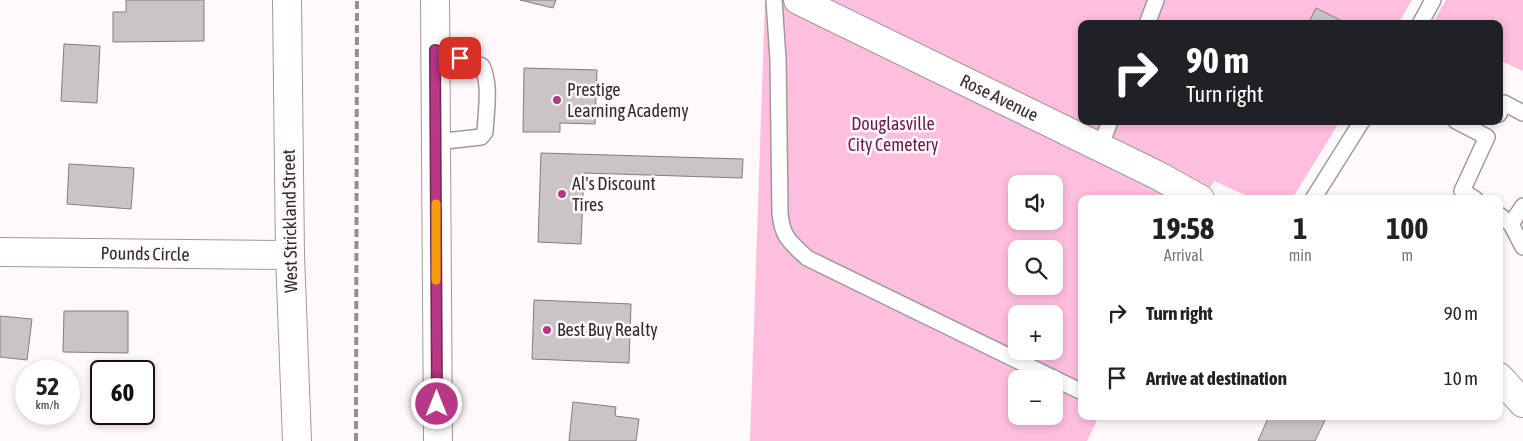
<!DOCTYPE html>
<meta charset="utf-8">
<style>
body{margin:0;font-family:"Asap Condensed",sans-serif;background:#f6f6f6;color:#222;height:100vh;display:flex;flex-direction:column;font-size:19px;white-space:nowrap}
*{box-sizing:border-box;margin:0}
p{font-size:16px;color:#767676}
.icon{flex:none;width:28px;height:28px;fill:none;stroke:currentColor;stroke-width:2;stroke-linecap:round;stroke-linejoin:round}
.map{position:relative;flex:1;overflow:hidden}
.details{position:absolute;left:1078px;top:195px;width:425px;height:225px;display:flex;flex-direction:column;background:#fff;border-radius:10px;box-shadow:0 2px 8px #0003}
.details>*{flex:none}
.banner{position:absolute;left:1078px;top:20px;width:425px;height:105px;border-radius:10px;box-shadow:0 2px 8px #0003;background:#202124;color:#fff;overflow:hidden}
.tools{position:absolute;left:1008px;top:175px;display:grid;gap:10px}
.tools a{display:grid;place-items:center;width:55px;height:55px;border-radius:10px;background:#fff;box-shadow:0 2px 8px #0003;font-size:25px}
.speed{position:absolute;left:15px;top:360px;display:flex;gap:10px;font-size:25px;font-weight:700;text-align:center}
.speed>*{display:grid;place-content:center;width:65px;height:65px;border-radius:50%;background:#fff;box-shadow:0 2px 8px #0003;line-height:1}
.speed small{font-size:12px;font-weight:400}
.speed .limit{border:2px solid #111;border-radius:8px;background:#fff;color:#111}
.pin{position:absolute;display:grid;place-items:center;width:42px;height:42px;color:#fff;margin:-21px;border-radius:10px;box-shadow:0 2px 8px #0006}
.me{position:absolute;width:55px;margin:-28px;rotate:0deg;stroke-linejoin:round;filter:drop-shadow(0 0 4px #0008)}
.turn{display:flex;align-items:center;gap:18px;height:105px;padding:0 25px;font-size:22px}
.turn .icon{width:65px;height:65px;stroke-width:2.5}
.turn b{display:block;font-size:35px;line-height:42px}
.eta{display:flex;justify-content:space-evenly;align-items:center;height:85px;text-align:center}
.eta b{font-size:30px;font-weight:700;line-height:35px}
ul{padding:0;list-style:none}
li{display:flex;align-items:center;gap:15px;height:65px;padding:0 25px}
li div{flex:1}
li b{display:block;font-size:19px}
li em{font-style:normal}
.map>svg:first-child{display:block}
.green{fill:#febede;fill-rule:evenodd}
.building{fill:#c9c4c6;stroke:#817c7f}
.lines{fill:none;stroke-linecap:round;stroke-linejoin:round}
.service-casing{stroke:#9f999c;stroke-width:18}
.minor-casing{stroke:#9f999c;stroke-width:30}
.tertiary-casing{stroke:#9f999c;stroke-width:30}
.primary-casing{stroke:#9f999c;stroke-width:30}
.service{stroke:#fff;stroke-width:15}
.minor{stroke:#fff;stroke-width:28}
.tertiary{stroke:#fff;stroke-width:28}
.primary{stroke:#fff;stroke-width:28}
.rail{stroke:#939091;stroke-width:4;stroke-dasharray:8 4;stroke-linecap:butt}
.route-casing{stroke:#772456;stroke-width:12}
.route{stroke:#b73884;stroke-width:9}
.slow{stroke:#f59e0b;stroke-width:9}
.poi-dot{fill:#b73884;stroke:#fff9fc;stroke-width:2}
.labels{text-anchor:middle;stroke-width:5;stroke-linejoin:round;paint-order:stroke}
.poi-label{font-size:18px;fill:#2e2c2d;stroke:#fff9fc;text-anchor:start}
.street-label{font-size:18px;fill:#2e2c2d;stroke:#fff9fc}
.park-label{font-size:18px;fill:#681b49;stroke:#fff9fc}
</style>
<div class="map">
<svg width="1523" height="441" viewBox="0 0 1523 441">
<rect width="100%" height="100%" fill="#fff9fc"/>
<path class="green" d="M765,0h647l-14,24h-317v97h259l-46,75 -4,3h-36l-40,-18 -10,18h-123v217h18l-12,25h-337zM1016,184h38v37h-38zM1016,249h38v37h-38zM1016,314h38v37h-38zM1016,379h38v37h-38z
M1446,0h77v71l-24,-11v-36h-67z"/>
<path class="building" d="M126,0h78v41l-91,1v-30h13z
M520,0h36l-3,8z
M1316,8l32,16h-40z
M64,44l36,2 -3,57 -36,-2z
M524,68l73,2 -2,54 -35,-1v9h-37z
M541,153l202,6 -1,19 -158,-5 -3,71 -43,-2z
M69,164l65,4 -3,41 -64,-5z
M534,300l97,4 -2,59 -97,-4z
M64,311h64v42l-65,-1z
M0,316l32,3 -5,41 -27,-3z
M573,402l43,5 -1,9 24,3 -3,22h-67z
M1269,416h58l-12,25h-57z"/>
<g class="lines">
<defs>
<path id="service" d="M774,0l4,59 2,154c2,24 10,29 27,45l273,133
M1147,24l9,-24
M1420,24l13,-24
M435,50l25,7 22,9c9,19 4,45 3,66l-4,5 -45,5
M1499,114l5,-11 19,10
M1456,121l31,16 -25,54 13,8
M1100,148l10,-27
M1313,199l49,-78
M1499,215l12,9 12,-18
M1511,224l12,23"/>
<path id="minor" d="M287,0l3,255 7,186
M0,252l290,3"/>
<path id="tertiary" d="M798,0l361,176 41,23
M1499,377l24,26"/>
<path id="primary" d="M435,0l3,441"/>
</defs>
<use href="#service" class="service-casing"/>
<use href="#minor" class="minor-casing"/>
<use href="#tertiary" class="tertiary-casing"/>
<use href="#primary" class="primary-casing"/>
<use href="#service" class="service"/>
<use href="#minor" class="minor"/>
<use href="#tertiary" class="tertiary"/>
<use href="#primary" class="primary"/>
<path class="rail" d="M356,441l1,-441"/>
</g>
<g class="lines">
<defs>
<path id="route" d="M437,404l-2,-354 25,8"/>
</defs>
<use href="#route" class="route-casing"/>
<use href="#route" class="route"/>
<path class="slow" d="M436,204v76"/>
</g>
<g class="poi-dot">
<circle cx="557" cy="100" r="5"/>
<circle cx="562" cy="194" r="5"/>
<circle cx="547" cy="330" r="5"/>
</g>
<g class="labels">
<g class="poi-label">
<text x="567" y="96">Prestige<tspan x="567" dy="21">Learning Academy</tspan></text>
<text x="572" y="190">Al's Discount<tspan x="572" dy="21">Tires</tspan></text>
<text x="557" y="336">Best Buy Realty</text>
</g>
<g class="street-label">
<text transform="translate(999 98) rotate(26)" y="6">Rose Avenue</text>
<text transform="translate(290 221) rotate(-91)" y="6">West Strickland Street</text>
<text transform="translate(145 254) rotate(1)" y="6">Pounds Circle</text>
</g>
<g class="park-label">
<text x="893" y="130">Douglasville<tspan x="893" dy="21">City Cemetery</tspan></text>
</g>
</g>
</svg>
<div class="tools">
<a><svg class="icon" aria-label="sound" viewBox="0 0 24 24"><path d="M4 9h4l5-4v14l-5-4H4zM17 9q2 3 0 6"/></svg></a>
<a><svg class="icon" aria-label="search" viewBox="0 0 24 24"><circle cx="10" cy="10" r="6"/><path d="M15 15l6 6"/></svg></a>
<a>+</a>
<a>−</a>
</div>
<div class="speed"><div>52<small>km/h</small></div><div class="limit">60</div></div>
<div class="pin" style="left:460px;top:58px;background:#d93025"><svg class="icon" aria-label="arrive" viewBox="0 0 24 24"><path d="M6 21V4h12l-3 4 3 4H6"/></svg></div>
<svg class="me" style="left:437px;top:404px" viewBox="-20 -20 40 40"><circle r="17" fill="#b73884" stroke="#fff" stroke-width="3"/><path d="M0-11L8 9 0 5-8 9z" fill="#fff"/></svg>
<div class="banner">
<div class="turn"><svg class="icon" aria-label="right" viewBox="0 0 24 24"><path d="M7 20v-9h11M14 6l5 5-5 5"/></svg><div><b>90 m</b>Turn right</div></div>
</div>
<section class="details">
<div class="eta">
<div><b>19:58</b><p>Arrival</p></div>
<div><b>1</b><p>min</p></div>
<div><b>100</b><p>m</p></div>
</div>
<ul>
<li><svg class="icon" aria-label="right" viewBox="0 0 24 24"><path d="M7 20v-9h11M14 6l5 5-5 5"/></svg><div><b>Turn right</b></div><em>90 m</em></li>
<li><svg class="icon" aria-label="arrive" viewBox="0 0 24 24"><path d="M6 21V4h12l-3 4 3 4H6"/></svg><div><b>Arrive at destination</b></div><em>10 m</em></li>
</ul>
</section>
</div>
